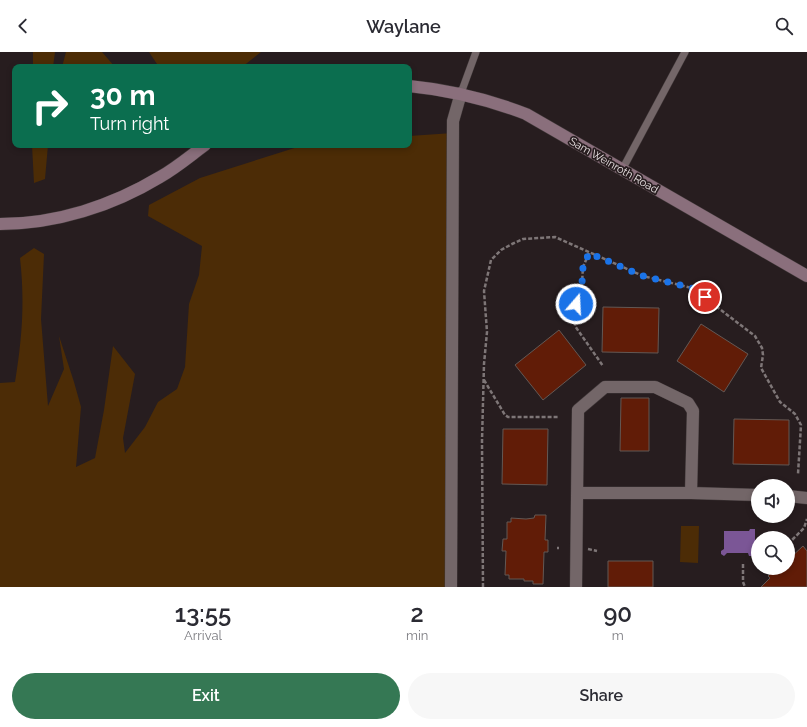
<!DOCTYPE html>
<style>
body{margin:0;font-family:Raleway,sans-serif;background:#f7f7f7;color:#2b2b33;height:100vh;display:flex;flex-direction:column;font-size:15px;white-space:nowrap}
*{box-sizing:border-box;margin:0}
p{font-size:13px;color:#7c7c81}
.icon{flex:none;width:22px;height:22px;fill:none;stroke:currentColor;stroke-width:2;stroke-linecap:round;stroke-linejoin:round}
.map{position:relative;height:535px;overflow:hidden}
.details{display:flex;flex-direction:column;background:#fff;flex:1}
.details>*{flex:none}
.guide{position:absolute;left:12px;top:12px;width:400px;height:84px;border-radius:8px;box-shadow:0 2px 6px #0003;background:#0b6e4f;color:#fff;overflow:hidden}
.fabs{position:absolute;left:751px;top:427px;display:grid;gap:8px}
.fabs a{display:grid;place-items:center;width:44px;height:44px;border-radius:50%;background:#fff;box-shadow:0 2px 6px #0003;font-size:20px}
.pin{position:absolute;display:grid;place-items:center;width:34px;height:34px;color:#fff;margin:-17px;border:2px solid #fff;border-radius:50%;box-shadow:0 1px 4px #0007}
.me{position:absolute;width:44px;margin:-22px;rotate:19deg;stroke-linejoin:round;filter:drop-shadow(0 0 3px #0008)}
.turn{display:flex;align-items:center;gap:14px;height:84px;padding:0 12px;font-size:18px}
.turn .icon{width:52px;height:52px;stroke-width:2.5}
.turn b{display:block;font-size:28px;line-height:34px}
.eta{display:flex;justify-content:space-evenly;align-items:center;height:68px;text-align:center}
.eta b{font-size:24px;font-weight:600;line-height:28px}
.primary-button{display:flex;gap:8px;margin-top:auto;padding:8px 12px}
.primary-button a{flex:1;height:46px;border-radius:24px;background:#357854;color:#fff;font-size:16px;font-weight:600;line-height:46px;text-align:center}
.primary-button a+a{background:#f7f7f7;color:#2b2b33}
header{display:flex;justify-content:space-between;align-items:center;height:52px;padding:0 12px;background:#fff;font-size:18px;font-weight:600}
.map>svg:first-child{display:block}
.green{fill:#4c2c06}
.water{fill:#7b5696}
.building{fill:#611c07;stroke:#635854}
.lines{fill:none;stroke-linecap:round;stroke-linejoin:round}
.lane-casing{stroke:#41393a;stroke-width:8}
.street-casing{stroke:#41393a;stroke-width:13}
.secondary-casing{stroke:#41393a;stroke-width:13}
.path{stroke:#7e7677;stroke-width:2.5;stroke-dasharray:4 2;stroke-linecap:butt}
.lane{stroke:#736668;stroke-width:7}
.street{stroke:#736668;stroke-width:12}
.secondary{stroke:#8a6f7c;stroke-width:12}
.route{stroke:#1a73e8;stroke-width:7;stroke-dasharray:0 12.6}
.labels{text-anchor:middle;stroke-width:3.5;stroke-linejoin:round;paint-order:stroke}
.street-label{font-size:11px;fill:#ede6e7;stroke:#271d1f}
</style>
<header><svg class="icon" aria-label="back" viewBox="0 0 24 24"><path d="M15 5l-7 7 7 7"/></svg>Waylane<svg class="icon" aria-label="search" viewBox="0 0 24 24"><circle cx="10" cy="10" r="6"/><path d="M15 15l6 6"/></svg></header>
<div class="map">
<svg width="807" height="535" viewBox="0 0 807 535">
<rect width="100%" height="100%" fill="#271d1f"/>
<path class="green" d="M33,0h22l-2,15h-20z
M66,0h36l13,15h-53z
M149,0h112l-19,15h-83z
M453,81l3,454h-456v-204l15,-1c7,-43 10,-80 5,-124l14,-10 10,6 -3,65 7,87 16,-37 -5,-33 15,46 7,25 -5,60 19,-9 9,-48 9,-64 22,28 -12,64 2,15 20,-26 13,-25 19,-13 8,-22 4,-63 10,-29 3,-29 -54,-30 1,-11 51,-27 104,-33h105v-9z
M32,93h16l-3,34 -11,4z
M681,474h18l-1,37 -18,-1z"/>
<path class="water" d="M750,477h5v27h-6l-1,-3h-21l-3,3 -3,-2v-3l3,-2v-18h25z"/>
<path class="building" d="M603,255l56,1 -1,45 -56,-1z
M701,272l47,30 -24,38 -47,-31z
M559,278l27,35 -43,35 -28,-35z
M621,346h28v53h-29z
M734,367l55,1v45l-56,-1z
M503,377h45l-1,56 -45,-1z
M535,463h11l-1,25h3v12h-4l-1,32h-10v-3h-9v-2h-15v-4h-4l1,-24h-4l1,-12h4v-17h4v-4l15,1 8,-1z
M803,494l4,5v36h-46l9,-9 -2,-2 8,-8h12v-10l1,1z
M608,509h45v26h-45z"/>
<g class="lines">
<defs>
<path id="lane" d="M461,41l15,-41
M622,118l63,-118"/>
<path id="street" d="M577,441h114
M788,444l19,2
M451,535l2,-466 8,-28
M576,535l2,-177 27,-23h50l33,16 5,8 -2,82 67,2"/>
<path id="secondary" d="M409,34c41,4 78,13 117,28l281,162
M0,172c56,0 112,-18 160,-47 16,-9 30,-21 45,-32"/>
</defs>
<use href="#lane" class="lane-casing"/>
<use href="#street" class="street-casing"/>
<use href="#secondary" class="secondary-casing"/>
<path class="path" d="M589,201l-6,14 -2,32 -5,5 -1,22 28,40
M484,328l21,35 3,2h50
M788,492l16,-16 3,-9
M557,496h2
M588,497l9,2
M743,512v18l2,5
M483,535l-1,-146 2,-77 3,-32 -3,-41 7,-31 10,-10 11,-6 11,-5 32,-2 88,39 49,12 63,48 7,12 1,7 -2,13 19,34 15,12 6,11 -3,49"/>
<use href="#lane" class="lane"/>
<use href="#street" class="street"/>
<use href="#secondary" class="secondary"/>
</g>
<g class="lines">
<path class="route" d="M576,252l5,-5 2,-32 6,-14 54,23 49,12 13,9"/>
</g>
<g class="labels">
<g class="street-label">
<text transform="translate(614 113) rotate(30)" y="4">Sam Weinroth Road</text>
</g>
</g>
</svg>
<div class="fabs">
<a><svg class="icon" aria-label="sound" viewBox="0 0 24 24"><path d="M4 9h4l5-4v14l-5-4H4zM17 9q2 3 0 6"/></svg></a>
<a><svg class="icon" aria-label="search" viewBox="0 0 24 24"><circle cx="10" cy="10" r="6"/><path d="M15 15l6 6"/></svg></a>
</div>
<div class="pin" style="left:705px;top:245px;background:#d93025"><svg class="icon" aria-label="arrive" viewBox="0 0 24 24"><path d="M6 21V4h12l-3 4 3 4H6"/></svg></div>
<svg class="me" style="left:576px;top:252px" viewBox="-20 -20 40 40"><circle r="17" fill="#1a73e8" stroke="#fff" stroke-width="3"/><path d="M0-11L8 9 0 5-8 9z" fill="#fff"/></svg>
<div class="guide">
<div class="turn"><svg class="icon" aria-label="right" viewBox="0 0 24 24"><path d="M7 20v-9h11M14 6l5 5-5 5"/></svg><div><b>30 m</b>Turn right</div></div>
</div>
</div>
<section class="details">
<div class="eta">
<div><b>13:55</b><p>Arrival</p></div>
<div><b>2</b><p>min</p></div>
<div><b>90</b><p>m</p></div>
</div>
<div class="primary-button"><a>Exit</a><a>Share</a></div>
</section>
